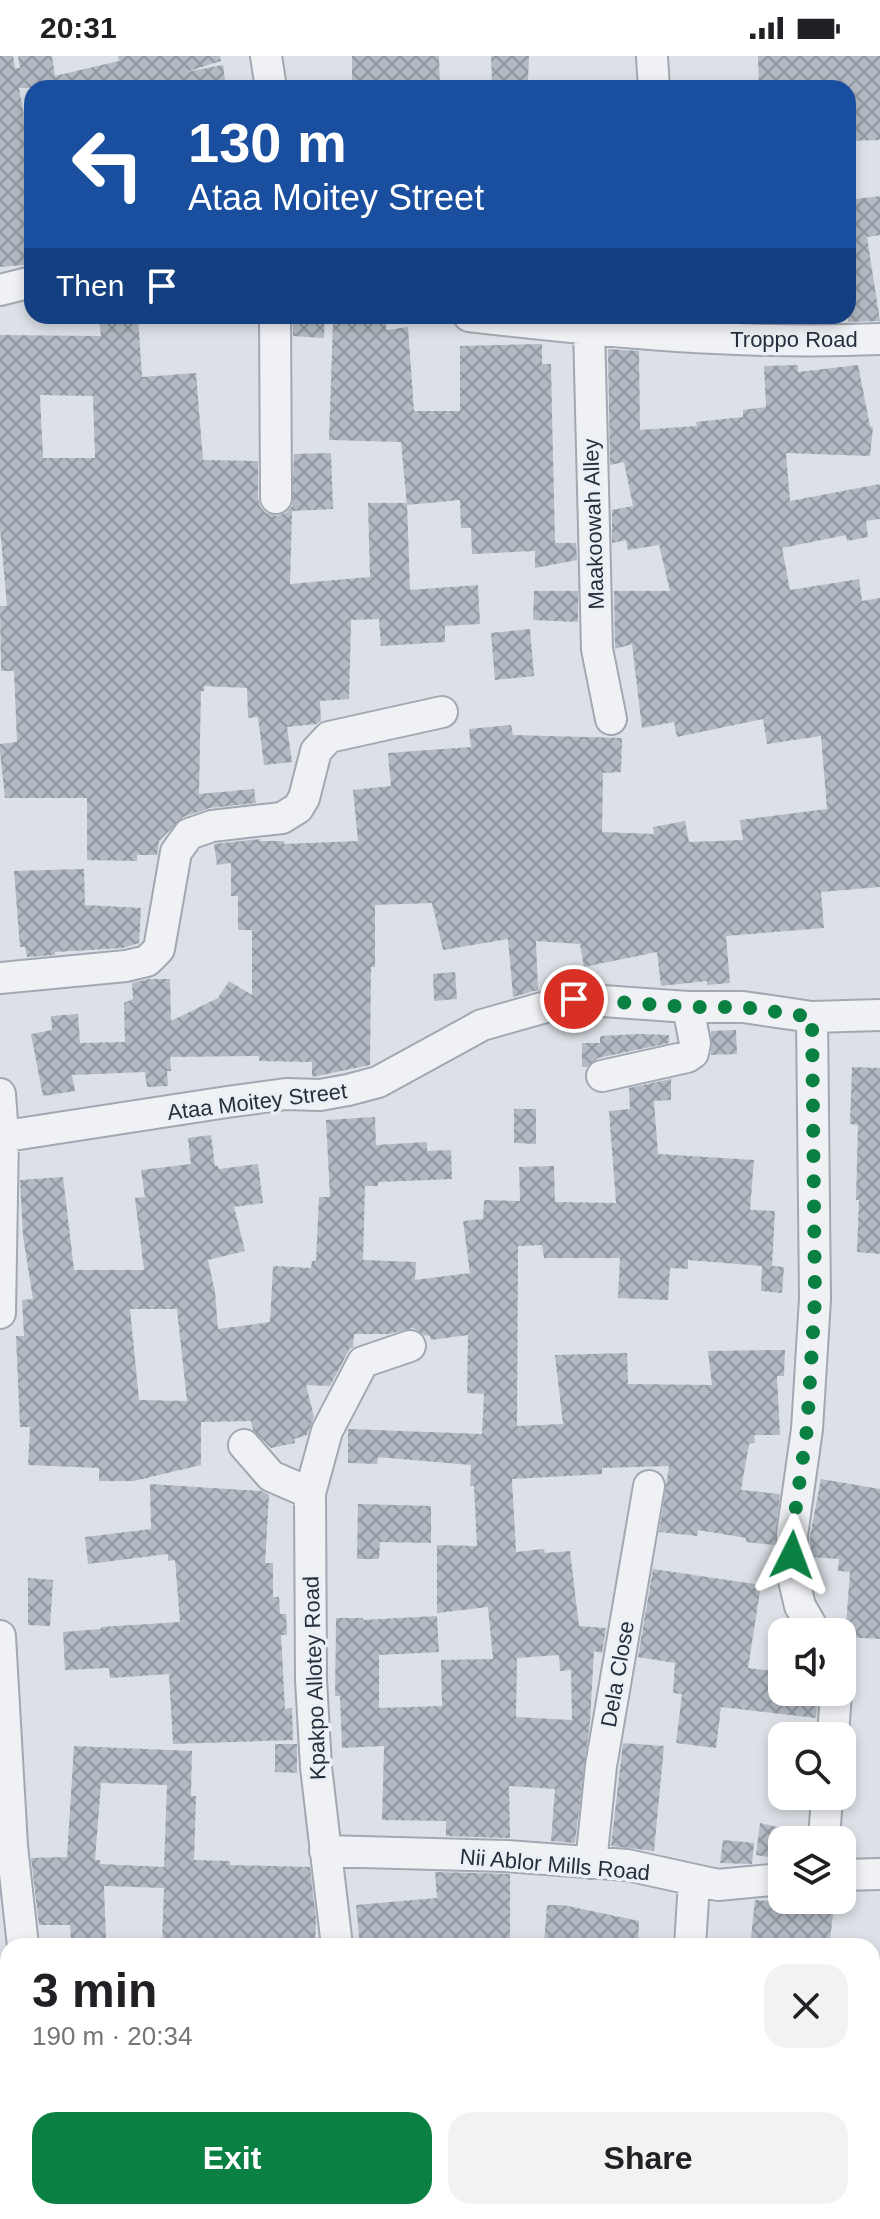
<!DOCTYPE html>
<meta charset="utf-8">
<style>
body{margin:0;font-family:Helvetica,sans-serif;background:#f2f2f2;color:#202124;height:100vh;display:flex;flex-direction:column;font-size:30px;white-space:nowrap}
*{box-sizing:border-box;margin:0}
p{font-size:26px;color:#757577}
.icon{flex:none;width:44px;height:44px;fill:none;stroke:currentColor;stroke-width:2;stroke-linecap:round;stroke-linejoin:round}
.map{position:relative;flex:1;overflow:hidden}
.details{position:absolute;left:0px;top:1882px;width:880px;height:282px;display:flex;flex-direction:column;background:#fff;border-radius:24px 24px 0 0;box-shadow:0 4px 12px #0003}
.details>*{flex:none}
.hud{position:absolute;left:24px;top:24px;width:832px;height:244px;border-radius:24px;box-shadow:0 4px 12px #0003;background:#1a4fa0;color:#fff;overflow:hidden}
.buttons{position:absolute;left:768px;top:1562px;display:grid;gap:16px}
.buttons a{display:grid;place-items:center;width:88px;height:88px;border-radius:16px;background:#fff;box-shadow:0 4px 12px #0003;font-size:40px}
.pin{position:absolute;display:grid;place-items:center;width:68px;height:68px;color:#fff;margin:-34px;border:4px solid #fff;border-radius:50%;box-shadow:0 2px 8px #0007}
.me{position:absolute;width:88px;margin:-44px;rotate:3deg;stroke-linejoin:round;filter:drop-shadow(0 0 6px #0008)}
.turn{display:flex;align-items:center;gap:28px;height:168px;padding:0 32px;font-size:36px}
.turn .icon{width:104px;height:104px;stroke-width:2.5}
.turn b{display:block;font-size:56px;line-height:68px}
.then{display:flex;align-items:center;height:76px;padding:0 32px;background:#0003;gap:16px;font-size:30px}
.round{display:grid;place-items:center;flex:none;width:84px;height:84px;border-radius:24px;background:#f2f2f2}
.head{display:flex;align-items:center;justify-content:space-between;height:136px;padding:0 32px}
h1{font-size:48px;font-weight:600;line-height:60px}
.action{display:flex;gap:16px;margin-top:auto;padding:16px 32px}
.action a{flex:1;height:92px;border-radius:24px;background:#0b8043;color:#fff;font-size:32px;font-weight:600;line-height:92px;text-align:center}
.action a+a{background:#f2f2f2;color:#202124}
.status{display:flex;justify-content:space-between;align-items:center;height:56px;padding:0 40px;background:#fff;direction:ltr}
.status svg{height:22px;fill:currentColor}
.map>svg:first-child{display:block}
.building{fill:url(#building-cross-hatch);fill-rule:evenodd}
.lines{fill:none;stroke-linecap:round;stroke-linejoin:round}
.minor-casing{stroke:#a2a8b1;stroke-width:34}
.minor{stroke:#eff1f5;stroke-width:30}
.route{stroke:#0b8043;stroke-width:14;stroke-dasharray:0 25.2}
.labels{text-anchor:middle;stroke-width:7;stroke-linejoin:round;paint-order:stroke}
.street-label{font-size:22px;fill:#262f3d;stroke:#ebf0f4}
</style>
<div class="status"><b>20:31</b><svg viewBox="0 0 49 12"><path d="M0 12V9h3v3zM5 12V6h3v6zM10 12V3h3v9zM15 12V0h3v12zM26 1h20v11H26zM47 4h2v5h-2z"/></svg></div>
<div class="map">
<svg width="880" height="2163" viewBox="0 0 880 2163">
<defs>
<pattern id="building-cross-hatch" width="8" height="8" patternUnits="userSpaceOnUse" patternTransform="scale(2)"><rect width="8" height="8" fill="#b3bac3"/><path d="M0 0l8 8M0 8l8-8" fill="none" stroke="#9198a0"/></pattern>
</defs>
<rect width="100%" height="100%" fill="#dce1e7"/>
<path class="building" d="M0,0h13l2,12h5l-2,-12h34l3,20 64,-15 -1,-5h102l1,5 -35,11 37,-7 3,23h-65v-8l-26,8h-116l8,45h5v131l-32,3z
M352,0h87l1,32h-88z
M491,0h38l-1,26 -36,2z
M758,0h122v84l-32,1v-53h-89z
M880,140v39l-13,2 13,84 -32,1v-122z
M99,260h39l4,61 54,-4 7,87 55,1v38l3,9 5,5 11,3 9,-3 6,-7 2,-52 37,-1 2,56 -41,2 -2,73 80,-7 -2,-74h39l3,87 68,-5 2,39 -35,2v16l-64,4 -2,-27 -28,1 -2,79 -29,2 1,20 -5,3 -29,3 5,35 -28,3 -6,-48 -10,1 -1,-30 -43,-2v5h-3l-2,103 55,-5 2,14 -46,5 -27,9 -24,24 -2,14h-20v6l-50,-1v-62h-82l-5,-47v-7l17,-2 -3,-71h-13l-1,-65h7l-7,-78v-193l101,1zM40,339l53,1 2,62h-52z
M293,260h32l-1,22 -31,-2z
M333,266l53,1v7l22,-3 6,84h46v-65l82,-2v20h9l4,179h21l1,17 -42,8v-17l-63,3 -1,-26h-10l-1,-28 -53,5 -6,-63 -72,-2z
M608,293l31,2 1,79 57,-4 -1,-4 47,-5v-7l23,-3 -2,-41 34,-1v7l60,-7 12,61 3,1 -3,29 -84,-3 4,48 90,-17v35l-14,2 2,16 -21,4 -1,-6 -64,13 8,42 69,-11 3,22 18,-3v289l-59,5 3,36 -98,8 4,47 -23,2v-4l-46,5 -4,-34 -73,15 -4,-23 -44,-3 2,49 -25,7 -5,-58 -65,11 -11,-47 -57,2v62h-4l-1,98 -58,12v-15l-53,-1v-5l-89,1 1,14h-4l1,15 -21,1 -2,-15 -73,3 3,16 -32,5 -12,-62 21,-4 -1,-14 27,-2 2,29 45,-1 -1,-39 9,-4 -1,-16 17,-4h21l1,42 47,-23 11,-17 23,14v-65h-14v-34h-7v-33l-14,2 -3,-21 46,-5v2h24v3l74,-3 -5,-51 38,-4 -3,-33 83,-6 -2,-18 42,-4 2,10 109,3 -1,34 -18,1 -1,59 52,2 -1,-7 32,-6 4,21 54,-2 -3,-20 87,-11 -6,-73 -54,8 -4,-25 -86,18 -3,-15 -32,6 -10,-84 -17,5 -1,-58h56l-11,-46 -31,5 -2,-10 -14,3v-33l21,-4 -9,-44 -14,3z
M534,535h44v31l-45,-2z
M530,573l4,47 -39,4 -4,-47z
M84,813l1,36 56,3 -2,35 -16,5 -68,4v3l-28,2 -2,-10h-5l-6,-76z
M455,916l2,27 -23,2 -1,-27z
M736,974l1,24 -26,1v-24z
M640,978l29,1v8l-71,15 -11,9h-5v-24h18v-7z
M852,1011l28,1v186l-23,-2 2,-52h-3l2,-75 -8,-1z
M671,1023v21l-17,1 4,53 96,6 -4,50 25,1 -3,55 12,1 -2,26 -21,-2 1,-25 -74,-6v9l-18,-1 -2,32 -50,-2 2,-40h-76l-2,-13 -24,1 -1,180 46,-2 -8,-69 72,-2 1,31 84,1 -4,-34 77,-1 -1,26h-7l3,59h-26l1,8 -6,1 -8,46 39,4 -6,51 -28,-3v-4l-48,-8 -1,6 -38,-4 10,-66 -67,2v6l-90,5 4,73 28,-3 1,4 25,-2 9,75 27,2 -4,25 -8,-2 -4,70 -15,122 -24,-2 4,-52 -46,-3 1,52 -64,-2v-15l-64,-1 2,-74 -42,2 -2,-52h-5l1,-78h27v2l74,-4 2,36 -60,3v53l63,-2 -1,-46 52,-1 -5,-52 -51,6v-68l40,1 -3,-60h-4l1,-21 -93,-8 -1,7 -29,-1v-34l134,5 2,-40 -17,-1 1,-58 -37,5 -1,-4 -6,-1 -11,-7 -25,6h-34l-1,14h-3l-20,38 -24,-1 8,32 -7,18 -13,4 1,4 -24,5 -18,-18 -2,-9 -50,1v43l-67,16h-35v-13l-71,-3 2,-38h-10l-4,-91h8l-2,-36 11,-1 -10,-63 -3,-56 43,-3 11,93h70l-9,-72 10,-1 -4,-27 50,-6 -3,-26 23,-3 4,31h3l1,3 39,-5 5,39 -29,4 11,44 -37,9 7,32 3,37 52,-7 3,-56 38,2 1,-7h4l3,-64h11l-4,-77 49,-3 1,28 51,-3v9l24,-1 1,29 -74,3v4h-13l-2,74 53,2 -1,18 55,-7 -7,-52 20,-2 1,-19 36,1 -1,-34 35,-1 1,36 61,1 -7,-92 21,-2 -1,-21zM130,1253h47l10,92 -48,-1zM559,1599l1,16 11,-1 1,50 -56,-3 1,-59z
M514,1053h22v35l-22,-1z
M821,1423l59,10v150l-35,-2 5,-65 -12,-1 1,-12 -28,-2 -1,-21z
M150,1428l112,7 7,4 -4,68h8v34h6l1,17h6l1,21h-6l4,74 7,-1 1,32 -120,4 -4,-70 -59,4 -1,-10 -44,2 -2,-38 38,-3v-2l79,-5 -5,-62 -7,1v-7l-80,10 -3,-27 66,-8z
M358,1448l73,2v37l-51,-1 -1,17h-22z
M653,1513l108,16 -13,83 34,4v20h36l-2,26 -95,-11 -5,41 -40,-5 6,-49 -9,-1 2,-30 -37,-6z
M28,1522l25,2 -3,46 -22,-1z
M623,1687l41,3 -10,105 -43,-5z
M275,1688h22v29l-22,-1z
M74,1690l118,5 -1,45h5l-2,64 36,1v4l80,2 6,52 -1,27h-120v-3l-33,-1 2,-54 -60,-2 2,53 -35,1 -1,-15h-31l-8,-67 36,-1zM101,1727l66,2 -3,82 -64,-3v-4h-5z
M760,1767l22,5v31l-26,-4z
M723,1784l31,3 -2,21 -32,-1z
M435,1816l75,2v69h-18l1,3 -133,-1 -4,-40 81,-7z
M755,1844l79,7 -4,32 -4,-1 -1,8h-75z
M547,1849h16l76,16 -1,25h-70v-3h-24z"/>
<g class="lines">
<defs>
<path id="minor" d="M266,0l5,32
M652,1l2,31
M0,234l32,-8
M275,260l1,182
M469,260c136,16 274,29 411,23
M589,272l8,321 14,70
M0,922l126,-12 21,-5 12,-12 17,-97 13,-18 23,-8 70,-8 16,-10 6,-10 12,-47 13,-14 113,-25
M812,961l3,282 -8,130 -15,106 1,41 7,30 15,26
M602,1020l85,-19 6,-4 2,-10 -7,-36
M0,1038l3,42 -3,177
M0,1081l227,-35 59,-8 34,1 28,-5 30,-8 104,-57 92,-26 114,8h55l69,10 68,-2
M244,1389l27,31 39,17
M0,1580l12,210 11,100
M833,1680l3,-44
M824,1784l3,-44
M325,1795l181,5 121,9 91,20 64,-6
M591,1807l10,-97 48,-280
M842,1819l38,-1
M337,1890l-21,-179 -5,-87 -1,-187 17,-62 36,-69 47,-16
M690,1890l4,-64
M61,2156l1,7
M374,2156l1,7
M684,2156v7
M872,2163l3,-151 5,-7"/>
</defs>
<use href="#minor" class="minor-casing"/>
<use href="#minor" class="minor"/>
</g>
<g class="lines">
<path class="route" d="M574,943l114,8h55l69,10 3,282 -8,130 -15,106v20"/>
</g>
<g class="labels">
<g class="street-label">
<text x="794" y="291">Troppo Road</text>
<text transform="translate(593 468) rotate(-92)" y="8">Maakoowah Alley</text>
<text transform="translate(257 1045) rotate(-7)" y="8">Ataa Moitey Street</text>
<text transform="translate(617 1618) rotate(-80)" y="8">Dela Close</text>
<text transform="translate(314 1622) rotate(-92)" y="8">Kpakpo Allotey Road</text>
<text transform="translate(555 1808) rotate(5)" y="8">Nii Ablor Mills Road</text>
</g>
</g>
</svg>
<div class="buttons">
<a><svg class="icon" aria-label="sound" viewBox="0 0 24 24"><path d="M4 9h4l5-4v14l-5-4H4zM17 9q2 3 0 6"/></svg></a>
<a><svg class="icon" aria-label="search" viewBox="0 0 24 24"><circle cx="10" cy="10" r="6"/><path d="M15 15l6 6"/></svg></a>
<a><svg class="icon" aria-label="layers" viewBox="0 0 24 24"><path d="M12 4l9 5-9 5-9-5zM3 14l9 5 9-5"/></svg></a>
</div>
<div class="pin" style="left:574px;top:943px;background:#d93025"><svg class="icon" aria-label="arrive" viewBox="0 0 24 24"><path d="M6 21V4h12l-3 4 3 4H6"/></svg></div>
<svg class="me" style="left:792px;top:1499px" viewBox="-20 -20 40 40"><path d="M0-17L14 15 0 8-14 15z" fill="#0b8043" stroke="#fff" stroke-width="4"/></svg>
<div class="hud">
<div class="turn"><svg class="icon" aria-label="left" viewBox="0 0 24 24"><path d="M17 20v-9H6M10 6l-5 5 5 5"/></svg><div><b>130 m</b>Ataa Moitey Street</div></div>
<div class="then">Then<svg class="icon" aria-label="arrive" viewBox="0 0 24 24"><path d="M6 21V4h12l-3 4 3 4H6"/></svg></div>
</div>
<section class="details">
<div class="head"><div><h1>3 min</h1><p>190 m · 20:34</p></div><a class="round"><svg class="icon" aria-label="close" viewBox="0 0 24 24"><path d="M6 6l12 12M18 6L6 18"/></svg></a></div>
<div class="action"><a>Exit</a><a>Share</a></div>
</section>
</div>
